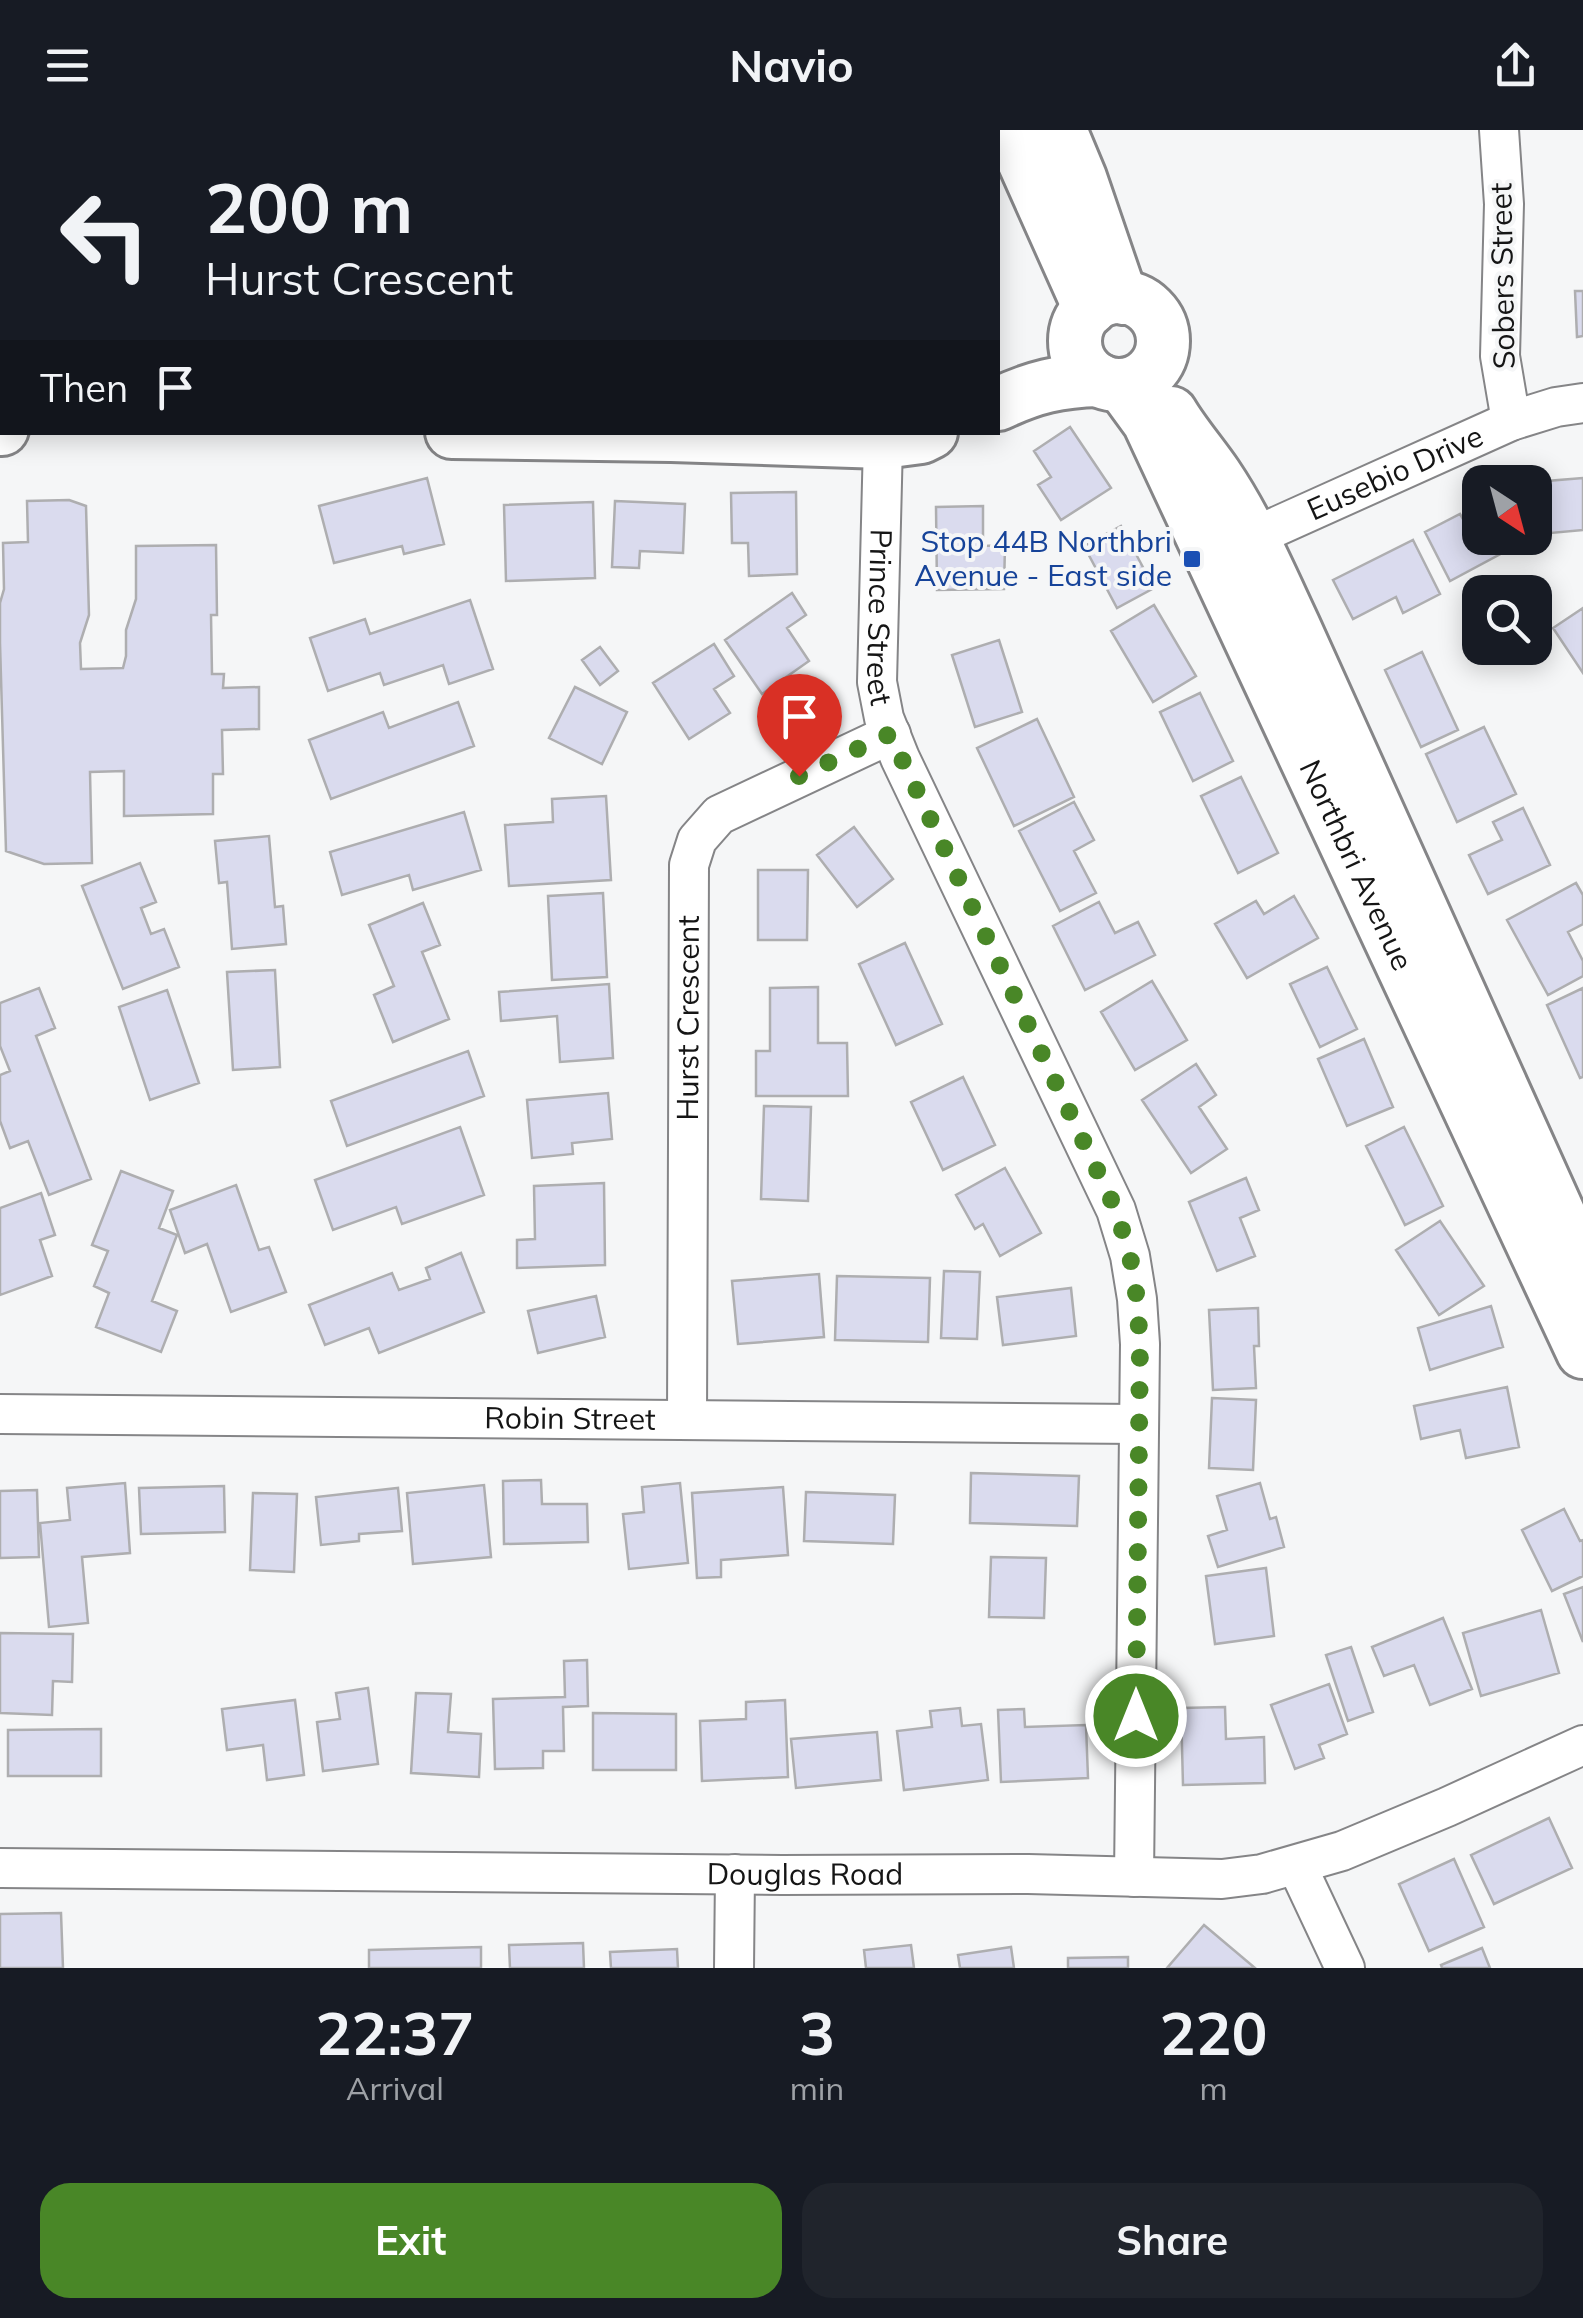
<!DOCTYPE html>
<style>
body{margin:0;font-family:Mulish,sans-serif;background:#20242c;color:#f1f3f6;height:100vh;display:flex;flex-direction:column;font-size:38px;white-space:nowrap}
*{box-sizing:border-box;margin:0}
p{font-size:32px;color:#9ea1a6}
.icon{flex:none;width:55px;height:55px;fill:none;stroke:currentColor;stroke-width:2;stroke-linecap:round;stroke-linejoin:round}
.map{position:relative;height:1838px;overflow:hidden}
.drawer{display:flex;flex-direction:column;background:#171b24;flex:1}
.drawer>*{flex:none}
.banner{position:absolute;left:0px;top:0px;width:1000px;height:305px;box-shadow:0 5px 25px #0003;background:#171b24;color:#f1f3f6;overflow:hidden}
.needle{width:65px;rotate:144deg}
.buttons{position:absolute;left:1462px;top:335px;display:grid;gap:20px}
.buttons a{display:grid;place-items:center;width:90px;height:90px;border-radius:20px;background:#171b24;box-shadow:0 5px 25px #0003;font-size:50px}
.pin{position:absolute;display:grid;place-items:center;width:85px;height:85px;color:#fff;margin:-102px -42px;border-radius:50% 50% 50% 0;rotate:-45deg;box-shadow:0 0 10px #0007}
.pin .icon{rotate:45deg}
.me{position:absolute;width:110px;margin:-55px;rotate:0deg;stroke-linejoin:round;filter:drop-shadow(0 0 8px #0008)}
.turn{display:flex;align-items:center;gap:35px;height:210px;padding:0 40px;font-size:45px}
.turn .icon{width:130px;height:130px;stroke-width:2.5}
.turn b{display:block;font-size:70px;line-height:85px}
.then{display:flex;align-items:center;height:95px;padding:0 40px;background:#0003;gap:20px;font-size:38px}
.eta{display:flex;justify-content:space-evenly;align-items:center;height:170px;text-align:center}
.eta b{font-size:60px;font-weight:700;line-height:70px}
.cta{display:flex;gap:20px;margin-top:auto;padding:20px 40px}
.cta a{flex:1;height:115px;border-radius:30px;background:#498727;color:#fff;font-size:40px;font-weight:700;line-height:115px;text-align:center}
.cta a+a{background:#20242c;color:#f1f3f6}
header{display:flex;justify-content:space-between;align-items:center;height:130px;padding:0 40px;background:#171b24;font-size:45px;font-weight:700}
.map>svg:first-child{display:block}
.building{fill:#dadbee;stroke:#aeaeb0;stroke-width:2.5}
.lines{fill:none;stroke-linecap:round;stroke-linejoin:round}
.lane-casing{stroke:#858587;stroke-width:22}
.street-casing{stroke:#858587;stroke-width:42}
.secondary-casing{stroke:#858587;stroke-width:58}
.lane{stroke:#fff;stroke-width:18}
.street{stroke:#fff;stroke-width:38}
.secondary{stroke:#fff;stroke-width:52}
.route{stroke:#498727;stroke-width:18;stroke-dasharray:0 32.4}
.transit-dot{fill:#1a4fb4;stroke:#f5f6f7;stroke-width:4}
.labels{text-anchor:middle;stroke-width:8;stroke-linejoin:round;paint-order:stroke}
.street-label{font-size:30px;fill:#151515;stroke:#f5f6f7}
.transit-label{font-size:30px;fill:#164399;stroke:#f5f6f7;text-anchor:end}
</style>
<header><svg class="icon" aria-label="menu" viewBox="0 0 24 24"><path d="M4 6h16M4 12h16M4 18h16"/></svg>Navio<svg class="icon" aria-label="share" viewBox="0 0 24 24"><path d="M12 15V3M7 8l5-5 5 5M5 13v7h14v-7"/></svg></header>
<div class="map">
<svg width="1583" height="1838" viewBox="0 0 1583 1838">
<rect width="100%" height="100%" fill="#f5f6f7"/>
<path class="building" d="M1575,161h8v45l-6,1z
M1070,297l41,61 -50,32 -23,-35 13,-8 -17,-26z
M427,348l17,66 -40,10 -2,-8 -68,17 -15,-57z
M1583,348v52l-32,3 -4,-52z
M796,362l1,82 -48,2 -1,-33h-16l-1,-50z
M69,370l17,6 3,109 -9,28 1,26 42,-1 3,-12v-26l10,-31v-53l80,-1 1,70h-6l1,59h12l-1,14 36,-1v42l-37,1 1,44h-10v40l-89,2v-45l-34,1 2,91 -48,1 -38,-13 -6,-208v-40l4,-14 -1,-46 25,-1 -1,-41z
M615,371l70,3 -2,49 -43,-2 -1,17 -27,-1z
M593,372l2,76 -89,3 -2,-76z
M983,376v40l22,-1 -1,44 -67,1 -1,-83z
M1460,384l7,12 13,-6v18h35l4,6 -69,37 -25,-49z
M1121,396l33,62 -37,20 -33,-62z
M1413,410l27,54 -37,19 -7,-16 -43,22 -20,-39z
M792,463l14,22 -19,13 22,33 -47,33 -37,-54z
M470,470l23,69 -44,15 -6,-19 -59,20 -4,-12 -52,18 -18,-53 55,-19 5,15z
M1154,475l42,71 -43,26 -42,-71z
M1583,478v65l-30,-45z
M999,510l23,72 -47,15 -23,-72z
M714,514l20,32 -20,13 16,24 -41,26 -36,-56z
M600,517l18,24 -18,14 -18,-25z
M1422,522l36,78 -37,17 -36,-77z
M575,557l52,25 -25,52 -53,-26z
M1200,563l33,68 -40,20 -33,-69z
M458,572l16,44 -143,53 -22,-59 74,-28 6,16z
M1037,589l37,78 -60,29 -37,-78z
M1484,597l32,67 -59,28 -31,-68z
M1241,647l37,76 -40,20 -37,-77z
M606,666l5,84 -102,6 -4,-61 48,-3 -1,-23z
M1074,672l20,38 -20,11 22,42 -36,18 -41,-80z
M1523,678l27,57 -62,29 -19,-39 33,-15 -9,-18z
M464,682l17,58 -68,20 -4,-15 -67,20 -12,-43z
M854,697l39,52 -36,28 -40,-52z
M269,706l6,71 8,-1 3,38 -54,5 -5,-67 -8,1 -4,-42z
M140,733l16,39 -15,6 10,26 13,-5 15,38 -56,22 -41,-103z
M758,740h50l-1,70h-49z
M1576,753l7,12v29l-15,8 15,29v15l-35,19 -41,-75z
M603,763l4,84 -55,3 -4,-84z
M1294,766l24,42 -71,40 -32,-54 41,-23 8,13z
M1099,772l16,31 23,-11 17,33 -70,35 -32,-64z
M423,773l17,42 -18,7 27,67 -56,23 -19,-47 20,-9 -25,-61z
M905,813l37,81 -46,21 -37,-81z
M1327,837l30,62 -37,18 -30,-63z
M275,840l5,97 -47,3 -6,-98z
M1152,851l35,59 -52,30 -34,-58z
M609,854l4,74 -53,4 -3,-46 -56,5 -2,-29z
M818,857v56h29l1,53h-92v-45h14v-63z
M39,858l16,40 -19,8 55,143 -42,16 -21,-54 -18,7 -10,-27v-46l10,-4 -10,-25v-43z
M1583,858v89l-3,1 -33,-73z
M167,860l32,93 -49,17 -31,-93z
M1364,909l29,68 -46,19 -29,-67z
M468,921l16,45 -137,50 -16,-45z
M1196,934l20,31 -17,12 28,42 -36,24 -49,-73z
M963,947l32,68 -52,25 -32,-68z
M608,963l4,46 -40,4 1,11 -41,4 -5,-58z
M764,976l47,1 -3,94 -47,-2z
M460,997l24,68 -82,29 -6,-17 -63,23 -18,-50z
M1404,997l39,79 -38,19 -39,-79z
M1005,1038l36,65 -41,23 -17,-32 -8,5 -19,-34z
M121,1041l52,20 -14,37 18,7 -25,66 25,10 -16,41 -65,-25 13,-34 -15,-7 14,-35 -16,-6z
M1246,1048l13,32 -19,8 15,38 -38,15 -28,-69z
M604,1053l1,82 -88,3v-28l18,-1 -1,-53z
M236,1055l23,65 10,-3 17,45 -55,20 -24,-68 -22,9 -15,-43z
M41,1063l14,42 -15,5 12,36 -52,19v-87z
M1440,1091l44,65 -45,29 -43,-65z
M461,1123l23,59 -105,41 -10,-25 -44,17 -16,-40 83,-32 7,17 31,-11 -4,-11z
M944,1141l36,1 -3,67 -36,-1z
M819,1144l5,63 -86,7 -6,-63z
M837,1146l93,2 -2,64 -93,-2z
M1071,1158l5,48 -73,9 -6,-48z
M596,1166l9,41 -67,16 -10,-42z
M1491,1176l12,41 -73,23 -12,-42z
M1258,1178l1,38h-5l2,42 -43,2 -4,-80z
M1507,1257l12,60 -53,11 -6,-28 -39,9 -7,-33z
M1212,1268l44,2 -3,70 -44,-2z
M971,1343l108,3 -2,50 -107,-3z
M541,1350l1,24h45l1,38 -84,2 -1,-63z
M125,1353l5,70 -48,4 6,66 -39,4 -9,-104 30,-3 -3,-32z
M680,1353l8,80 -59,6 -6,-55 21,-2 -2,-25z
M1260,1353l10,36 6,-2 8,30 -66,20 -10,-31 19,-6 -10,-34z
M484,1355l7,72 -78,7 -6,-71z
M224,1356l1,46 -84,2 -2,-46z
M783,1357l5,68 -67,5v17l-24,1 -5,-85z
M398,1358l4,43 -43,3v7l-38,4 -5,-48z
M37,1360l2,67 -39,1v-67z
M806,1362l89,3 -2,49 -89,-3z
M253,1363l44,1 -3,78 -44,-2z
M1564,1379l16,32 3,-1v36l-31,15 -30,-61z
M991,1427l55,1 -2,60 -55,-1z
M1266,1438l8,68 -59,8 -9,-68z
M1583,1457v55l-19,-48z
M1541,1480l18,63 -78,23 -18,-63z
M1443,1488l29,71 -42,16 -16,-40 -30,11 -12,-29z
M0,1503l73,1 -1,48 -19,-1 -1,34 -52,-2z
M1351,1517l22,65 -25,9 -22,-66z
M587,1530l1,46 -25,1 1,44h-21v17l-48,1 -2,-70 72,-2 -1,-36z
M1329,1554l18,50 -28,11 5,13 -29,11 -24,-64z
M368,1558l10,76 -55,7 -6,-49 23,-3 -4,-26z
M416,1563l35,1 -3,38 33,2 -2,43 -68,-4z
M295,1570l9,75 -37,5 -4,-35 -36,5 -5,-41z
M785,1570l3,77 -86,4 -2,-60 46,-2v-17z
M1225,1577l1,32 38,-2 1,46 -82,2 -2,-77z
M960,1578l2,18 19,-2 7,56 -84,10 -7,-59 35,-4 -2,-16z
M1024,1579l1,18 61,-2 2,53 -87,4 -3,-72z
M593,1583l83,1v56h-83z
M101,1599v47h-93v-46z
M877,1602l4,48 -85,8 -5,-49z
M1549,1688l23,50 -78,36 -23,-49z
M1454,1729l30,68 -55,24 -30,-67z
M61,1783l2,55h-63v-54z
M1204,1795l51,43h-88z
M583,1813l1,25h-74l-1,-23z
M911,1815l3,23h-48l-2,-18z
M481,1817v21h-112v-18z
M1011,1817l3,21h-54l-2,-13z
M1482,1818l8,20h-48l-1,-3z
M677,1819l1,19h-67l-1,-16z
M1128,1827v11h-60v-10z"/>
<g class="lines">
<defs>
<path id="lane" d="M934,0l1,2"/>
<g id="street">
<path d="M1499,0l5,74 -4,152 11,65"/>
<path id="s1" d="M883,312l-6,240 7,36 16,40 216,452 14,46 7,43 3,45 -6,533"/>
<path id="s2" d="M1231,417l280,-126 45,-14 27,-4"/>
<path id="s3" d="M0,1284l1139,10"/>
<path id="s4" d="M687,1290l2,-555 8,-25 22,-25 172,-81"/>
<path d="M1297,1736l48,102"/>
<path id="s5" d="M0,1738l782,7 246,-1 194,5 40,-5 80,-23 105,-44 136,-62"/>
<path d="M734,1838l1,-94"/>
</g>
<g id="secondary">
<path d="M1010,0l80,179"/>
<path d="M1060,0l20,48 38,111 6,9"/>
<circle cx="1119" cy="211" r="44"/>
<path id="s6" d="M1122,255l27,37 434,930"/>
<path d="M998,274c36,-17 61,-23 101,-24"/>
<path d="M1171,283c13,22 30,41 45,63 31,46 54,100 78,151l289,641"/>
<path d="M0,299h2"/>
<path d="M452,302l219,3 212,7 38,-5 10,-5"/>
</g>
</defs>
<use href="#lane" class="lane-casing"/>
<use href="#street" class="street-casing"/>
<use href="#secondary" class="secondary-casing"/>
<use href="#lane" class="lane"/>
<use href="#street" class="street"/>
<use href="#secondary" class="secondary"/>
</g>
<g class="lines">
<path class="route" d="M799,646l91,-42 226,476 14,46 7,43 3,45 -4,372"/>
</g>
<rect class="transit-dot" x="1182" y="419" width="20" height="20" rx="5"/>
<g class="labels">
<g class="street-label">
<text transform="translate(1503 146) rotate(-91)" y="10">Sobers Street</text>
<text dy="10" stroke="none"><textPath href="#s2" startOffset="180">Eusebio Drive</textPath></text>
<text dy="10" stroke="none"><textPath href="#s1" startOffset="175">Prince Street</textPath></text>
<text dy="10" stroke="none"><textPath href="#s6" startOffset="535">Northbri Avenue</textPath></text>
<text dy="10" stroke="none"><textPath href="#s4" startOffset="402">Hurst Crescent</textPath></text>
<text dy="10" stroke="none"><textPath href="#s3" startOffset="570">Robin Street</textPath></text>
<text dy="10" stroke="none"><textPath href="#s5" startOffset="805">Douglas Road</textPath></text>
</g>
<g class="transit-label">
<text x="1172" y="422">Stop 44B Northbri<tspan x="1172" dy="34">Avenue - East side</tspan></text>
</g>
</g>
</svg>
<div class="buttons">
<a><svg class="needle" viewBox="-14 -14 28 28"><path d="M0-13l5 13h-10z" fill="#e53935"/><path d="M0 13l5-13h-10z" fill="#9ea1a6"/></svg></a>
<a><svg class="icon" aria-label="search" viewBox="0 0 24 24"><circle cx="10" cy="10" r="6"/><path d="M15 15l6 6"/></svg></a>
</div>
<div class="pin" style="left:799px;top:646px;background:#d93025"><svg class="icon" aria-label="arrive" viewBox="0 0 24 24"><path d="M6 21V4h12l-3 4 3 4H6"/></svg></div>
<svg class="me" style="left:1136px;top:1586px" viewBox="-20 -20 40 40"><circle r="17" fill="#498727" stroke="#fff" stroke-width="3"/><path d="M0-11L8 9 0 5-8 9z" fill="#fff"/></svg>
<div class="banner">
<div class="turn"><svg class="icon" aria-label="left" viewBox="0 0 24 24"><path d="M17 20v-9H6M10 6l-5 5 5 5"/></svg><div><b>200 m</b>Hurst Crescent</div></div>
<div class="then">Then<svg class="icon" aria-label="arrive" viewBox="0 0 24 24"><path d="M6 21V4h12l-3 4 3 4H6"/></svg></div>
</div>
</div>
<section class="drawer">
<div class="eta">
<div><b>22:37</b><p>Arrival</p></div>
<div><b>3</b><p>min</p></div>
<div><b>220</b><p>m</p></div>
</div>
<div class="cta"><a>Exit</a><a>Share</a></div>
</section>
